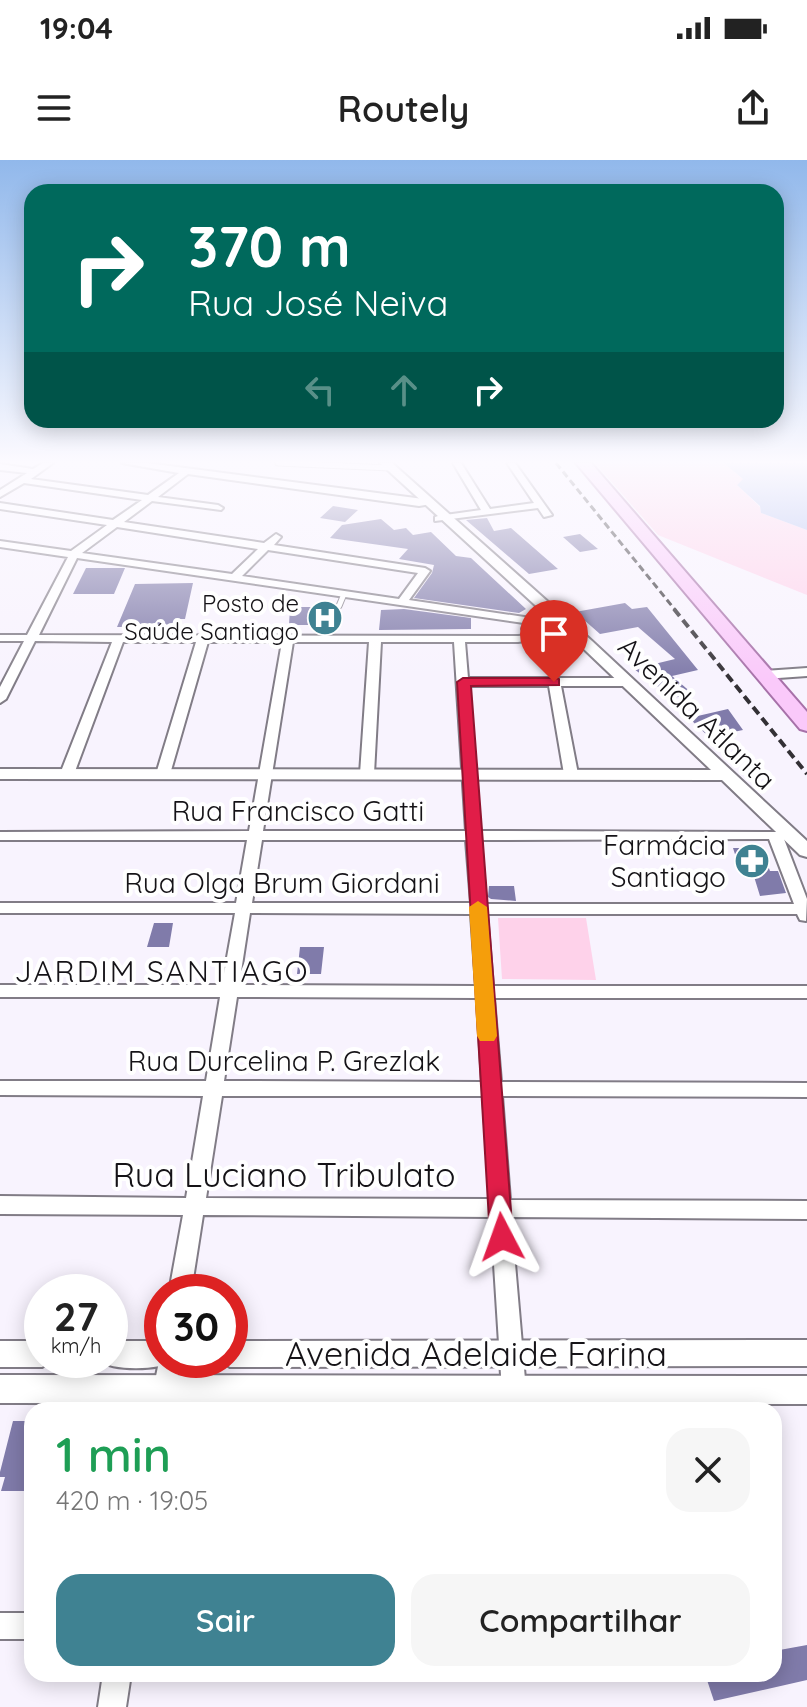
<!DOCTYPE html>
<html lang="pt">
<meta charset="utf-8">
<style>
body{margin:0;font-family:Quicksand,sans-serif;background:#f6f6f6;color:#222;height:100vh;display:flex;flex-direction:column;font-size:30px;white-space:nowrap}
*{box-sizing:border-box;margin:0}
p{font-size:26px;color:#767676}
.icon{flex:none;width:44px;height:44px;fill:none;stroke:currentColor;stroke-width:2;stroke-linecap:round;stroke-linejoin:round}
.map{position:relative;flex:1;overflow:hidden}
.sheet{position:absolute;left:24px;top:1242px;width:758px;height:280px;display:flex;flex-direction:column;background:#fff;border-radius:24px;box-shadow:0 4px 20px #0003}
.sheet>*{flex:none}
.banner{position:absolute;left:24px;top:24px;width:760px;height:244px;border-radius:24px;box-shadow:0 4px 20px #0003;background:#00695c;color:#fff;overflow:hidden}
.speed{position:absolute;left:24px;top:1114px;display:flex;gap:16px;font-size:40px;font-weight:700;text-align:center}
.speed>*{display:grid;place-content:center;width:104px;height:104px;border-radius:50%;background:#fff;box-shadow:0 4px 20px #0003;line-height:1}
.speed small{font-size:20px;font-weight:400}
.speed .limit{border:12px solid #d22;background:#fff;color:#111}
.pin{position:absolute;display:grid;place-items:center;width:68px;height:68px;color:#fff;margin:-82px -34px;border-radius:50% 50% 50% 0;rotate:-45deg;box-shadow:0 0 8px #0007}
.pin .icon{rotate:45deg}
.me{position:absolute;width:88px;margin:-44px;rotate:356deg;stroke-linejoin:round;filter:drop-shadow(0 0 6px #0008)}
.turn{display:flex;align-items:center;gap:28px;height:168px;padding:0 32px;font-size:36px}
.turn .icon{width:104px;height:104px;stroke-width:2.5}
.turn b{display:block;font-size:56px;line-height:68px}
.lanes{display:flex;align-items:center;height:76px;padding:0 32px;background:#0003;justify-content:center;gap:40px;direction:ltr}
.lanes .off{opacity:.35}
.round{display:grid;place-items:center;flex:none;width:84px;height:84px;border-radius:24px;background:#f6f6f6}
.head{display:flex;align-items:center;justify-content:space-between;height:136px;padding:0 32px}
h1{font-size:48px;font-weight:600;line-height:60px;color:#1e9e55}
.primary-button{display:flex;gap:16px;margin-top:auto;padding:16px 32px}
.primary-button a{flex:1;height:92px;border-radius:24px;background:#3f8292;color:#fff;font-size:32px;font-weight:600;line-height:92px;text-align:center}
.primary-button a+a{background:#f6f6f6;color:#222}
.status{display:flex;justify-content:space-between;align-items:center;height:56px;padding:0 40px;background:#fff;direction:ltr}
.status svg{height:22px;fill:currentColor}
header{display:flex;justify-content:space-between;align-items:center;height:104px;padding:0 32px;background:#fff;font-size:36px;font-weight:600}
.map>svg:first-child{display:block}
.green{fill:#fed2ea}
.water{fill:#afbeef}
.building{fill:#807baa}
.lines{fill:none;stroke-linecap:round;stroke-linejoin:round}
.service-casing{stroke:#817c86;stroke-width:7}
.minor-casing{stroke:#817c86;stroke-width:4}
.tertiary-casing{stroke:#817c86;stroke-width:4}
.primary-casing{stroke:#a772a9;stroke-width:4}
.service{stroke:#fff;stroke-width:5}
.minor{fill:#fff;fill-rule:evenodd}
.tertiary{fill:#fff;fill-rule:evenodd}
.primary{fill:#fac9fa;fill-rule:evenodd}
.rail-far1{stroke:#333035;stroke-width:3;stroke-dasharray:7 4;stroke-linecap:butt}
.rail{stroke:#333035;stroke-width:4;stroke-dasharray:9 5;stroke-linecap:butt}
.route{fill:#e11d48;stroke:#92132f;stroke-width:2}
.slow{fill:#f59e0b}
.labels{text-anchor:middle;stroke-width:8;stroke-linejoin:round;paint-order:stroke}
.far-poi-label{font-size:24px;fill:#151317;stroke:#fff;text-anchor:end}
.street-label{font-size:28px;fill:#151317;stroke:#fff}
.poi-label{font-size:28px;fill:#151317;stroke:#fff;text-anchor:end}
.neighbourhood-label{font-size:30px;letter-spacing:2px;fill:#151317;stroke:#fff}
.near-street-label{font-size:34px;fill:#151317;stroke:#fff}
</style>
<div class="status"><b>19:04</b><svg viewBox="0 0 49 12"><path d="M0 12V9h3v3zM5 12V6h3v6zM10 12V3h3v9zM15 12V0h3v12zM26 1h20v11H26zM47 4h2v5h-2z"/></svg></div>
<header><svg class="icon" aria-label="menu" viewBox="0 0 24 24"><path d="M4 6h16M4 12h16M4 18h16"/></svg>Routely<svg class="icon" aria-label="share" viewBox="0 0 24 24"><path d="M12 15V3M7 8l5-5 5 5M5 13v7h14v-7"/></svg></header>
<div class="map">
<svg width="807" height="1547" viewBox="0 0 807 1547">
<rect width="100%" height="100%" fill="#f8f3fe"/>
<path class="green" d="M595,303h129l20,17 -7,5 23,22 1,6 46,17v65l-149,-60z
M498,758h88l10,62 -94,-1z"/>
<path class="water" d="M724,303h83v67l-46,-17 -1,-7 -23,-21 6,-6z"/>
<path class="building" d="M333,346l25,4 -13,12 -25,-4z
M487,358l7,13 17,-3 47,41 -29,5 -63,-54z
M381,359l13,11 12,-2 7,7 18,-3 25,24 15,2 55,51 -7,4 -105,-15 18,-25 2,-8 -35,-6 9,-10 -78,-11 12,-13z
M580,374l18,15 -18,3 -17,-15z
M86,408h39l-11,26h-41z
M193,423l-8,36h-10l-2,8h-56l18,-43z
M625,443l7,6 15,-2 51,63 -26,6 21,18 -20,4 -39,-29 41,-10 -37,-32 -38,7 -25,-22z
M290,447h30l-2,18h-29z
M404,449l67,9v11l-92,1 2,-20z
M728,549l15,21 -34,7 -20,-19z
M733,688h24l6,4 7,19h8l8,22 -26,3 -8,-26h-12z
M489,726h25l2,15 -25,-2 -3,-2z
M154,763h19l-4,24h-22z
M300,787h24l-3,27h-24z
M13,1261h19v70h-31l4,-14h-5v-5z
M807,1485v35l-93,21 -9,-27h69v-23z"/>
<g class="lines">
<defs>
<path id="service" d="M278,303l112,5
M339,446l5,-12"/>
<path id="minor" d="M43,303h10l-22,16 117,16 31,-22 -57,-10h25l284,37v4l-12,2 -231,-32 -30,23 60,8 5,3 -2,2 -69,-9 -28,21 140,21 12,-9 5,3 -7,8 151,23 5,3 -21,29 122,18 6,3 -6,3 -454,-66 -38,77 479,1 35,-3v4l-35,5h-53l3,36h160l6,4 -6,4h-67l17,88 -7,4 -7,-4 -15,-88h-81l12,145 314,1 2,3 -2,3 -10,1 23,60 -1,22 -6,-1 -3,-6h-310l6,72h314v12h-313l7,84 306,1v14l-305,-1 8,104 297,1v18l-296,-2 15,174 -4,8 -8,3 -8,-3 -4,-8 -11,-174 -288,-2 -12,77h-22l14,-77 -183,-1v-18l186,2 17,-102 -203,-1v-14h206l14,-84h-220v-12h222l13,-72h-235v-10h236l11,-63h-247v-8l249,-1 33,-189h-74l-38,132 -7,4 -7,-4 40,-132h-73l-49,132 -2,3h-10l-2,-3 52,-132 -77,-1 -29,58 -6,4v-16l24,-46h-24v-6h27l41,-78 -68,-10v-6l71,10 36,-26 -107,-16v-6l113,17 29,-20 -118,-17 -24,14v-7l27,-17 -27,-3v-6l33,5zM117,367l141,22 -26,25 -150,-21zM268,390l150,23 -19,26 -157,-23zM293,482h76l-9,132 7,4 7,-4 7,-132h73l12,189h-203zM769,679l25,65h-308l-5,-64zM262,680h204l5,63h-219zM250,753l221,1 5,72 -237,-1zM237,837l240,1 5,84 -258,-1zM222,936h261l7,103 -284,-1z
M453,303h8l29,46 44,-6 -27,-40h8l37,52 -8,2 -6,-9 -103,13v-4l3,-1 43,-6z
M807,508v8l-43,3 -6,-4 6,-4z
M161,1192l1,8h18l-7,50h-24z
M0,1453h32v26h-32z
M103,1514h28l-5,33h-28z"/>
<path id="tertiary" d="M380,303h12l200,178 215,200v16l-7,-2 -78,-75 -722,-1v-10l711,1 -145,-138 -17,7 -25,-7 -2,-3 4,-11 20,-3zM542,462l13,5 -7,3 -11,-3z
M807,1180v26l-577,1 -11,-7h11v-19z
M0,1181h42v19h11l-11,7h-42z
M110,1181h52v19h11c-10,11 -64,11 -74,0h11z
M0,1215l807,1v28l-807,-1z"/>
<path id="primary" d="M576,303h15l216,249v19l-7,-2z"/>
</defs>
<use href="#service" class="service-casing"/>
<use href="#minor" class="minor-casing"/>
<use href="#tertiary" class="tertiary-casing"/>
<use href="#primary" class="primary-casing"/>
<use href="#service" class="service"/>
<use href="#minor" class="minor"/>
<use href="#tertiary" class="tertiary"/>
<use href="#primary" class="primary"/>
<path class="rail-far1" d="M556,303l120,148"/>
<path class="rail" d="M674,449l133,165"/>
</g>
<linearGradient id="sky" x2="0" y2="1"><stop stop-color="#91b8eb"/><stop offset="0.58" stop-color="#fcfaff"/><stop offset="1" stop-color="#fcfaff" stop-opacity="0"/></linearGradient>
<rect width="807" height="520" fill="url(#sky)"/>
<path class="route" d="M554,518l5,1v6l-88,1 42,551 -3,7 -8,3 -9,-3 -3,-7 -33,-555 6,-4z"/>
<path class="slow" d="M478,741l9,6 10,129 -3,5h-14l-3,-5 -8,-129z"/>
<defs>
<symbol id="hospital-disc" viewBox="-11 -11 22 22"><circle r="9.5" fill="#3f8292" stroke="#fff"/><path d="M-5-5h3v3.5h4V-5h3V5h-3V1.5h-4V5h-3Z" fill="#fff"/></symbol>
<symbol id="pharmacy-disc" viewBox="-11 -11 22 22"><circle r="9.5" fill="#3f8292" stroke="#fff"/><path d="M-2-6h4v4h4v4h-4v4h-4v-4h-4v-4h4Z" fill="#fff"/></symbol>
</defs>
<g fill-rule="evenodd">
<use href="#hospital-disc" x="305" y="438" width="40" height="40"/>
<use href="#pharmacy-disc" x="732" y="681" width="40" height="40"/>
</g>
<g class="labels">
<g class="far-poi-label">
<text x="299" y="452">Posto de<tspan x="299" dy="28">Saúde Santiago</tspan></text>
</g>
<g class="street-label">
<text transform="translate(697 553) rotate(44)" y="10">Avenida Atlanta</text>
<text x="298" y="661">Rua Francisco Gatti</text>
<text x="282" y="733">Rua Olga Brum Giordani</text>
<text x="284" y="911">Rua Durcelina P. Grezlak</text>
</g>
<g class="poi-label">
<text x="726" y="695">Farmácia<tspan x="726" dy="32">Santiago</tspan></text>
</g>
<g class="neighbourhood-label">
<text x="162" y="822">JARDIM SANTIAGO</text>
</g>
<g class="near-street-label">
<text x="284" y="1027">Rua Luciano Tribulato</text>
<text x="476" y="1206">Avenida Adelaide Farina</text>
</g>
</g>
</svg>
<div class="speed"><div>27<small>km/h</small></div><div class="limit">30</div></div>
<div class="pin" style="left:554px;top:522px;background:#d93025"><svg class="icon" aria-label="arrive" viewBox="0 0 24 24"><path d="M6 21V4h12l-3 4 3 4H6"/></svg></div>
<svg class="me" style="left:502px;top:1077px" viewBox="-20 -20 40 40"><path d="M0-17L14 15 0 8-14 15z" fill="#e11d48" stroke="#fff" stroke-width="4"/></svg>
<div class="banner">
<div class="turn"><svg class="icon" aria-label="right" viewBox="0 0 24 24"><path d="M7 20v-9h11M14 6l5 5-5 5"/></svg><div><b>370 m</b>Rua José Neiva</div></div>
<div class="lanes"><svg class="icon off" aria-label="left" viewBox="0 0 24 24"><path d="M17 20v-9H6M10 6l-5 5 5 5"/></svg><svg class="icon off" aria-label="ahead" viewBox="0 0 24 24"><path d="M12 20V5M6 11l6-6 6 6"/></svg><svg class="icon" aria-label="right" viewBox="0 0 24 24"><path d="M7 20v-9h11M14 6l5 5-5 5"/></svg></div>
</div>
<section class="sheet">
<div class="head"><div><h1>1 min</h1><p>420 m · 19:05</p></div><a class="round"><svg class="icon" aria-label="close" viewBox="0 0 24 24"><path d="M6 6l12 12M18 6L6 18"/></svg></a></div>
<div class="primary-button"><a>Sair</a><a>Compartilhar</a></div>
</section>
</div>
